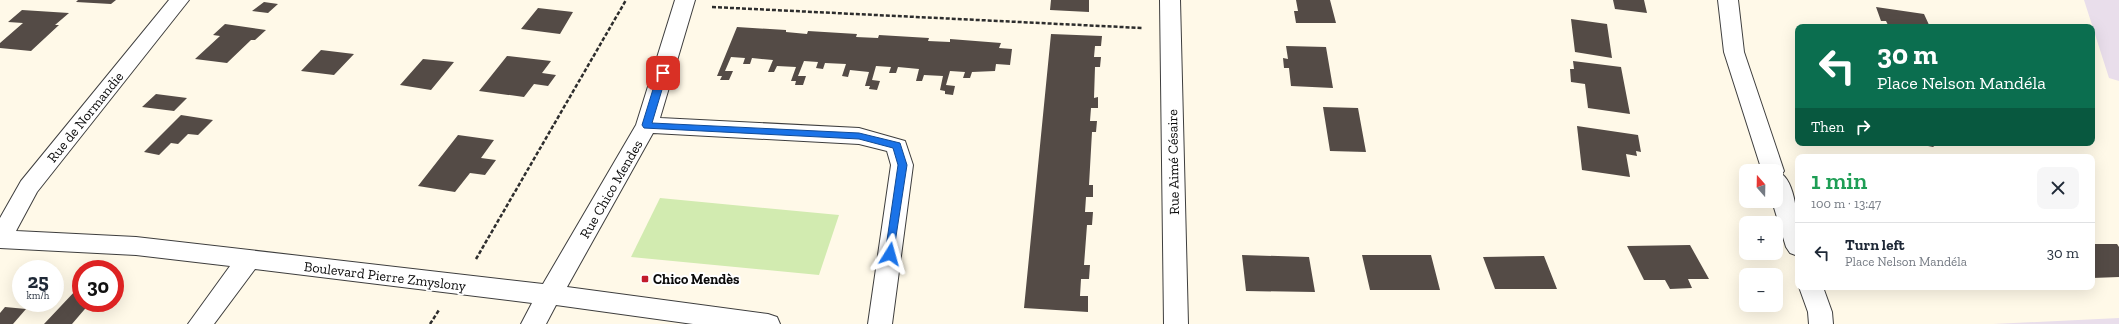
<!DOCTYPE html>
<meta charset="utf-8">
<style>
body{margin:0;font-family:"Zilla Slab",serif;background:#f6f6f7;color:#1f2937;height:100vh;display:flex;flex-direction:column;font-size:15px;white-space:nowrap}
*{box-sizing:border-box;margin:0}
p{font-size:13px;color:#747a83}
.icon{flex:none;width:22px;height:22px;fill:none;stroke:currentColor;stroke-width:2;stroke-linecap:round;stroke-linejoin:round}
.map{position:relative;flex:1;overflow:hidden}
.side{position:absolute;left:1795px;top:154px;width:300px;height:136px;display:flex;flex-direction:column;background:#fff;border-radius:8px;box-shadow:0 4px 16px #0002}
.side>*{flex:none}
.top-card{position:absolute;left:1795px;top:24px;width:300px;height:122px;border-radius:8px;box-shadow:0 4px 16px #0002;background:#0b6e4f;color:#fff;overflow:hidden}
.needle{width:26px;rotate:340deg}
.tools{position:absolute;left:1739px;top:164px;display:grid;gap:8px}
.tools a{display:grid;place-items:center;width:44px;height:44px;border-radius:8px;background:#fff;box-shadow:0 4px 16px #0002;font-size:20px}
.speed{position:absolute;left:12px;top:260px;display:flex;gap:8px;font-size:20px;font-weight:700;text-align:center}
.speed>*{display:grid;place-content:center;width:52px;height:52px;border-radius:50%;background:#fff;box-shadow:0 4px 16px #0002;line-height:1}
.speed small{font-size:10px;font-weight:400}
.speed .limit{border:6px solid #d22;background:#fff;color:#111}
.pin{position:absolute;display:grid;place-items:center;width:34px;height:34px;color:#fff;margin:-17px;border-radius:8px;box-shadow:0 2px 6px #0006}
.me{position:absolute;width:44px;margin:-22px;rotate:8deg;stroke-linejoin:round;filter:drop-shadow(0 0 3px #0008)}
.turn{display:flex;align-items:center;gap:14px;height:84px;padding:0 16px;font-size:18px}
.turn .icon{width:52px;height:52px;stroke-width:2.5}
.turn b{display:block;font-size:28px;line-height:34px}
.then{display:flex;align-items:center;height:38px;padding:0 16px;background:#0003;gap:8px;font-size:15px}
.round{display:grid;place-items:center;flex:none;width:42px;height:42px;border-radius:8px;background:#f6f6f7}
.overview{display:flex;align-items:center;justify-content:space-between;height:68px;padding:0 16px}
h1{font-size:24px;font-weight:600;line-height:30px;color:#1e9e55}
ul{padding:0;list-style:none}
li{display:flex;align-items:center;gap:12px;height:60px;padding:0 16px;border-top:1px solid #e0e1e3}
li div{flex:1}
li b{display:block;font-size:15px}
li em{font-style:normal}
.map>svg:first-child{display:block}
.industrial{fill:#e9deeb}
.green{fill:#d2ebb0}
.building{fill:#544b46}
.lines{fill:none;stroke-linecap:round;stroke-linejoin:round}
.minor-casing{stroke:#3e3e3e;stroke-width:2}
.path{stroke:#2d2d2d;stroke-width:2.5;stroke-dasharray:4 2;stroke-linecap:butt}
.minor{fill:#fff;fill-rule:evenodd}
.route{fill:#1a73e8;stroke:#114b97}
.poi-dot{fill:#c21b2c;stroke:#fff;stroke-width:1.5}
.labels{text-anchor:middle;stroke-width:4;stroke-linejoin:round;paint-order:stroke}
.street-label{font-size:14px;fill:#0b0b0b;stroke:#fff}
.poi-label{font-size:14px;font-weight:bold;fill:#0b0b0b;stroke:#fff;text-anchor:start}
</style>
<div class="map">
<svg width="2119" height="324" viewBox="0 0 2119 324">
<rect width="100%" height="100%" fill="#fff9e8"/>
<path class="industrial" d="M2084,0h35v81l-10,-3z
M2119,318v6h-126z"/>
<path class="green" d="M660,198l179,17 -20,60 -188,-18z"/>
<path class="building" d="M78,0h38l-5,4 -35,-2z
M1051,0h38v12l-39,-2z
M1296,0h34l6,23h-40l-2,-12h4z
M1613,0h31l3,13 -32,-4z
M264,2l14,2 -10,9 -16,-2z
M1876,7l48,7 6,13h-41l-3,-6h-5z
M538,8l35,4 -13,22 -39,-5z
M22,10l47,3 -14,12h4l-28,26 -31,-3v-5l23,-20 -15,-1z
M1571,19l36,5 5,34 -37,-6z
M225,24l41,6 -11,10h-4l-24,23 -32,-4 25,-23 -7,-1z
M737,27l49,3v2l21,2 1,-3 49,3 -1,3 22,1 1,-3 50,3 -1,3 22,1v-3l51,4 -2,5 13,1 -2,16 -14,-1 -1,7 -23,1 -2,6h-7l2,-6 -15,-1 -4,14 9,1 -2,9 -8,-1v-3l-5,-1 3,-14 -19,-1 -2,6h-6l3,-12 -21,-2 -2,6h-7l2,-6 -15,-1 -4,14 8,1 -3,9 -8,-1 1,-3h-5l4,-14 -19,-2 -2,7 -6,-1 4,-12 -21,-1 -2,6 -7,-1 2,-6 -14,-1 -6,15h8l-3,9h-8l1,-4h-5l5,-14 -19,-1 -3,6h-6l5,-12 -21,-2 -2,6h-7l2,-6 -14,-1 -6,14h8l-4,9h-9l2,-4h-5z
M1051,34l51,2 -1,10h-6l-1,11h7l-1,10h-5l-1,31 4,-1v11h-7l-1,13h7l-1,11h-4l-3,53h4v12h-7l-1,15h8l-1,13h-5l-3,40h6l-1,14h-8l-1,17h8v16l-64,-4z
M1286,46l40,1 7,41 -42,-2 -2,-18h-5l-1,-10 5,1z
M321,50l33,4 -20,21 -33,-4z
M507,56l44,5 -9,12 14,2 -8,11 -14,-2 -10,13 -45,-6z
M423,59l31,3 -23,28 -31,-5z
M1573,61l48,6 9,47 -42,-6 -3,-24 -14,-2 -1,-13h4z
M156,94l31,4 -13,13 -32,-4z
M1323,107l35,1 8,44 -36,-1z
M181,115l32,5 -15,15 -10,-1 -10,10 -7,-1 -12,12 -15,-3z
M1577,126l61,9 3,17 -5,-1 1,5 -11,-2 4,23 -48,-7z
M458,135l36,5 -13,18 15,2 -11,15 -15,-2 -15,19 -37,-6z
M1913,143h25l-5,4z
M2092,244h25l2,3v30l-27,1z
M1690,245l19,34h-21l4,9 -22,1 -5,-9h-21l-17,-34z
M1242,255l67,2 6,35 -69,-1z
M1362,255h69l9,35h-70z
M1544,256l13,33h-62l-12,-32z
M55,284l9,2 -9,8z
M77,289l4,1v13h9l-18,21h-28z
M5,307l21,2 -13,15h-13v-11z"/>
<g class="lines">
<defs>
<path id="minor" d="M169,0h20l-152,192 -21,39 120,6 407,47 93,-159 39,-125h20l-35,118 199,10 46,13 8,24 -21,159h-24l23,-159 -4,-14 -28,-7 -206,-11 -86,154 201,27 9,3 3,7h-87l-137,-19 -10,19h-25l11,-21 -277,-34 -41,55h-26l42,-58 -94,-11 -136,-7v-30l21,-37z
M1160,0h20l8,324h-24z
M1718,0h20l6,52 40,119 -2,3c17,14 16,61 16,82l-8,-3 -4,-6 -14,-46h4v-30h-14l-38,-119z
M1799,287h24l9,25 1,12h-24l-1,-12z"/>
</defs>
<use href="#minor" class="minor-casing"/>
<path class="path" d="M712,7l430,21
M476,259l150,-259
M430,324l9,-14"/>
<use href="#minor" class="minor"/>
</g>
<path class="route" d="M663,70l4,3 -15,50 207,10 41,10 7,22 -14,91 -3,2 -5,-4 13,-89 -5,-17 -34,-9 -215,-11 -2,-3 16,-52z"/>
<rect class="poi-dot" x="641" y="275" width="8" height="8" rx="2"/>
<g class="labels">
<g class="street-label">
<text transform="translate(85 117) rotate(-51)" y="5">Rue de Normandie</text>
<text transform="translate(1173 162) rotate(-91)" y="5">Rue Aimé Césaire</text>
<text transform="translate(611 189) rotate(-60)" y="5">Rue Chico Mendes</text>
<text transform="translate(385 276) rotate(7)" y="5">Boulevard Pierre Zmyslony</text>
</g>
<g class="poi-label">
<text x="653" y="284">Chico Mendès</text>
</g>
</g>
</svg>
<div class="tools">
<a><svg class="needle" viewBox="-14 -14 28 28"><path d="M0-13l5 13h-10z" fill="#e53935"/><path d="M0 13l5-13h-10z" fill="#747a83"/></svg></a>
<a>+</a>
<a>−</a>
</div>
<div class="speed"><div>25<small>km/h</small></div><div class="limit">30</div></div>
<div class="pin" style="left:663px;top:73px;background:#d93025"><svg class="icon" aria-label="arrive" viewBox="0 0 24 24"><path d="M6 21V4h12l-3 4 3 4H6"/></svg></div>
<svg class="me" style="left:890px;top:254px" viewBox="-20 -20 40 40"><path d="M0-17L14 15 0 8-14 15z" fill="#1a73e8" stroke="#fff" stroke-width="4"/></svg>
<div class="top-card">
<div class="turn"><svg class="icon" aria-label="left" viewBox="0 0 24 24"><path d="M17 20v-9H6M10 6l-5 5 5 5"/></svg><div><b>30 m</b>Place Nelson Mandéla</div></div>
<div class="then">Then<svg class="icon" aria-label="right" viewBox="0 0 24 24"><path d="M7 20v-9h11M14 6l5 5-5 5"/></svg></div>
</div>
<section class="side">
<div class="overview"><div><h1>1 min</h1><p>100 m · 13:47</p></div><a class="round"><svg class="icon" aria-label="close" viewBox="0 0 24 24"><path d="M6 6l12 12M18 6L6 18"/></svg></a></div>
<ul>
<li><svg class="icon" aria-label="left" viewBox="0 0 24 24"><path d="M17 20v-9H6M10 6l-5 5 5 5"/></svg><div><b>Turn left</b><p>Place Nelson Mandéla</p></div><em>30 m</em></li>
</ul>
</section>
</div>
